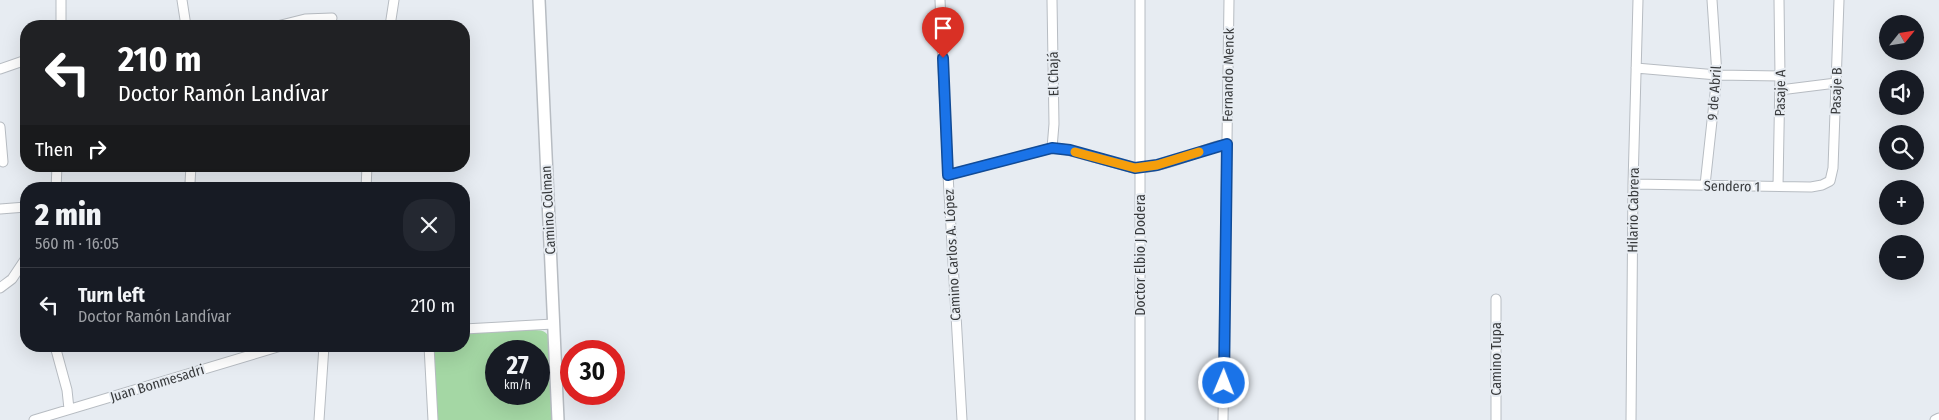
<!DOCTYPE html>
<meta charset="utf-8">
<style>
body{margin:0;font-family:"Fira Sans Condensed",sans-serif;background:#242831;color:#f1f3f6;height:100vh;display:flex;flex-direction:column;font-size:19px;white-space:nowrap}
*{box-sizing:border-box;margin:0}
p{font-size:16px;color:#9ea1a6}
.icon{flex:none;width:28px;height:28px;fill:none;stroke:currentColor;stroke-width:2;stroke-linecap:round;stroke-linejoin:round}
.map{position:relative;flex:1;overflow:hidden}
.side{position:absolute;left:20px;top:182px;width:450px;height:170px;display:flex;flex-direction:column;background:#171b24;border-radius:20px;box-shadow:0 5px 20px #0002}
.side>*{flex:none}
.top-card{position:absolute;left:20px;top:20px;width:450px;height:152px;border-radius:20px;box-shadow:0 5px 20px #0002;background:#202124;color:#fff;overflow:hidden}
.needle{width:32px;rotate:60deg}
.tools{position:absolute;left:1879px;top:15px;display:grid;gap:10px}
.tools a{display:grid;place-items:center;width:45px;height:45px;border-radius:50%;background:#171b24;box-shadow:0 5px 20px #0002;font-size:25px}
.speed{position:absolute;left:485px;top:340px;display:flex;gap:10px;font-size:25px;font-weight:700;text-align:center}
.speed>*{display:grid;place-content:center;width:65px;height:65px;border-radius:50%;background:#171b24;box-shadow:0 5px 20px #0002;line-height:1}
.speed small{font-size:12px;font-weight:400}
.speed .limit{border:8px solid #d22;background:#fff;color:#111}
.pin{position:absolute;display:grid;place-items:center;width:42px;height:42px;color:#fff;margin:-51px -21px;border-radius:50% 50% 50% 0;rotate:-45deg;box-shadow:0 0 5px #0007}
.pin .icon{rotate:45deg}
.me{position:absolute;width:55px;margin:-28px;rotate:1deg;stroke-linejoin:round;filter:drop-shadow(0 0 4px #0008)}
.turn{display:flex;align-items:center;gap:18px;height:105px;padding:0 15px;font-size:22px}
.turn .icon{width:65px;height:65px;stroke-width:2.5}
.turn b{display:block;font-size:35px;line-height:42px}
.then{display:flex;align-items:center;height:48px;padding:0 15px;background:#0003;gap:10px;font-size:19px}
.round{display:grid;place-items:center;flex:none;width:52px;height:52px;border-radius:20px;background:#242831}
.overview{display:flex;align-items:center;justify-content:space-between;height:85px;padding:0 15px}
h1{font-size:30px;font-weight:800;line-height:38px}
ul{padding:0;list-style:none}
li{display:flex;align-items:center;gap:15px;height:75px;padding:0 15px;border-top:1px solid #363941}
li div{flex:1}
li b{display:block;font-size:19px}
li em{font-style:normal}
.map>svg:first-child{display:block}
.green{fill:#a4d7a4;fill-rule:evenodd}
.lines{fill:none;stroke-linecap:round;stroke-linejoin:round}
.minor-casing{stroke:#b7bcc2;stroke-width:11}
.tertiary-casing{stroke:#b7bcc2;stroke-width:14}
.minor{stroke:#fff;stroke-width:9}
.tertiary{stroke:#fff;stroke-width:11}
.route-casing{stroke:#114b97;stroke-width:12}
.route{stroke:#1a73e8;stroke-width:9}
.slow{stroke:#f59e0b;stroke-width:9}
.labels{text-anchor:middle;stroke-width:4;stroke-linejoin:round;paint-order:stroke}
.street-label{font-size:14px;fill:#383a3c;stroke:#e7ecf2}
</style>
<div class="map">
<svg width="1939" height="420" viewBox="0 0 1939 420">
<rect width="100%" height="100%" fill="#e7ecf2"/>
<path class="green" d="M532,330c9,0 15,0 18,10l4,80h-117l-5,-74h32v-14zM496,351h43v43h-43z"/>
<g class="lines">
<defs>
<path id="minor" d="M182,0l4,26
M940,0l8,175 14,245
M1052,0l2,124 -2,24
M1140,0v420
M61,26v-26
M277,26l28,-7 27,-1
M390,26l4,-26
M1636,68l81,7 63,1
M0,69l26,-9
M1780,90l56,-7
M0,127l3,35
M191,166l-1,17 2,6
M948,175l104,-27 11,1 67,18c26,4 62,-13 87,-21l10,-1
M1633,184l178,3 11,-2 8,-4 3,-13 6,-168
M1705,185l12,-110 -5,-75
M1778,186l2,-110 -1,-76
M56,189l1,-23
M366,189l1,-23
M0,209l26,-2
M0,288l12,-9 14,-21
M464,329l89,-5
M55,346l12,44 2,19
M429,346l4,74
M34,420l247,-74
M319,420l5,-74
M1223,420l6,-420
M1496,420v-121
M1631,420l2,-236 5,-184
M1935,420l4,-2"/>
<path id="tertiary" d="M539,0l19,420"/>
</defs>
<use href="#minor" class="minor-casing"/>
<use href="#tertiary" class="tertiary-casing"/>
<use href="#minor" class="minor"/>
<use href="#tertiary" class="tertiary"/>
</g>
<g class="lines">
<defs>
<path id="route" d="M943,58l5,117 104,-27 18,2 65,18 22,-3 70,-21 -3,239"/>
</defs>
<use href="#route" class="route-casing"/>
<use href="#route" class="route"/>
<path class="slow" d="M1075,152l60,16 22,-3 42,-13"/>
</g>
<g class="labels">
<g class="street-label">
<text transform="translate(1053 74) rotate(-91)" y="5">El Chajá</text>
<text transform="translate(1228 75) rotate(-89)" y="5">Fernando Menck</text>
<text transform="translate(1836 91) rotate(-88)" y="5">Pasaje B</text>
<text transform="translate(1714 93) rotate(-86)" y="5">9 de Abril</text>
<text transform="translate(1780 93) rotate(-89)" y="5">Pasaje A</text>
<text transform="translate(1732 186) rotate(1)" y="5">Sendero 1</text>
<text transform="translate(548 210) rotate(-93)" y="5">Camino Colman</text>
<text transform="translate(1633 210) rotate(-89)" y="5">Hilario Cabrera</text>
<text transform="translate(952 255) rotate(-93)" y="5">Camino Carlos A. López</text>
<text transform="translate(1140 255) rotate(-90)" y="5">Doctor Elbio J Dodera</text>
<text transform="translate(1496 359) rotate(-90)" y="5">Camino Tupa</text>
<text transform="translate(157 383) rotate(-17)" y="5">Juan Bonmesadri</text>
</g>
</g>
</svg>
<div class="tools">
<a><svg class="needle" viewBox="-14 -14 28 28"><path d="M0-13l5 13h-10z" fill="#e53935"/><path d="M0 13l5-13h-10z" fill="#9ea1a6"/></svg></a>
<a><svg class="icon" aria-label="sound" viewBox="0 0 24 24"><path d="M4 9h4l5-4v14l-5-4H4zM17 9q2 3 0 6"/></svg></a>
<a><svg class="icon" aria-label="search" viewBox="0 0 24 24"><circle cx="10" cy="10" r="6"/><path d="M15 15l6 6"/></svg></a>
<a>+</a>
<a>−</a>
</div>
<div class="speed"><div>27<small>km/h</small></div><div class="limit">30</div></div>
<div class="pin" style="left:943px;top:58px;background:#d93025"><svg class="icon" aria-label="arrive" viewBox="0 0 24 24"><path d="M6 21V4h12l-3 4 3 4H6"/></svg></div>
<svg class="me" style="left:1224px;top:383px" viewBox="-20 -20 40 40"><circle r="17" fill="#1a73e8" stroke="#fff" stroke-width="3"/><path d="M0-11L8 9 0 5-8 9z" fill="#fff"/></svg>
<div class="top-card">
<div class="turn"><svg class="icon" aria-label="left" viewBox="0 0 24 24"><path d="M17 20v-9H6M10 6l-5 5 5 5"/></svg><div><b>210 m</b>Doctor Ramón Landívar</div></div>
<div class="then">Then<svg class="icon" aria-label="right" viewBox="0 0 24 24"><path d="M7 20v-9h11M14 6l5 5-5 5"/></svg></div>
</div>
<section class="side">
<div class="overview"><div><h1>2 min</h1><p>560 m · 16:05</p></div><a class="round"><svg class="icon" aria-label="close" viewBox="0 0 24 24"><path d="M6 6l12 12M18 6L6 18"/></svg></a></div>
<ul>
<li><svg class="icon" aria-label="left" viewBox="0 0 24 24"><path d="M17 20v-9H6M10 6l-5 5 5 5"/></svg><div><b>Turn left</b><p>Doctor Ramón Landívar</p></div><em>210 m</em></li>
</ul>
</section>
</div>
